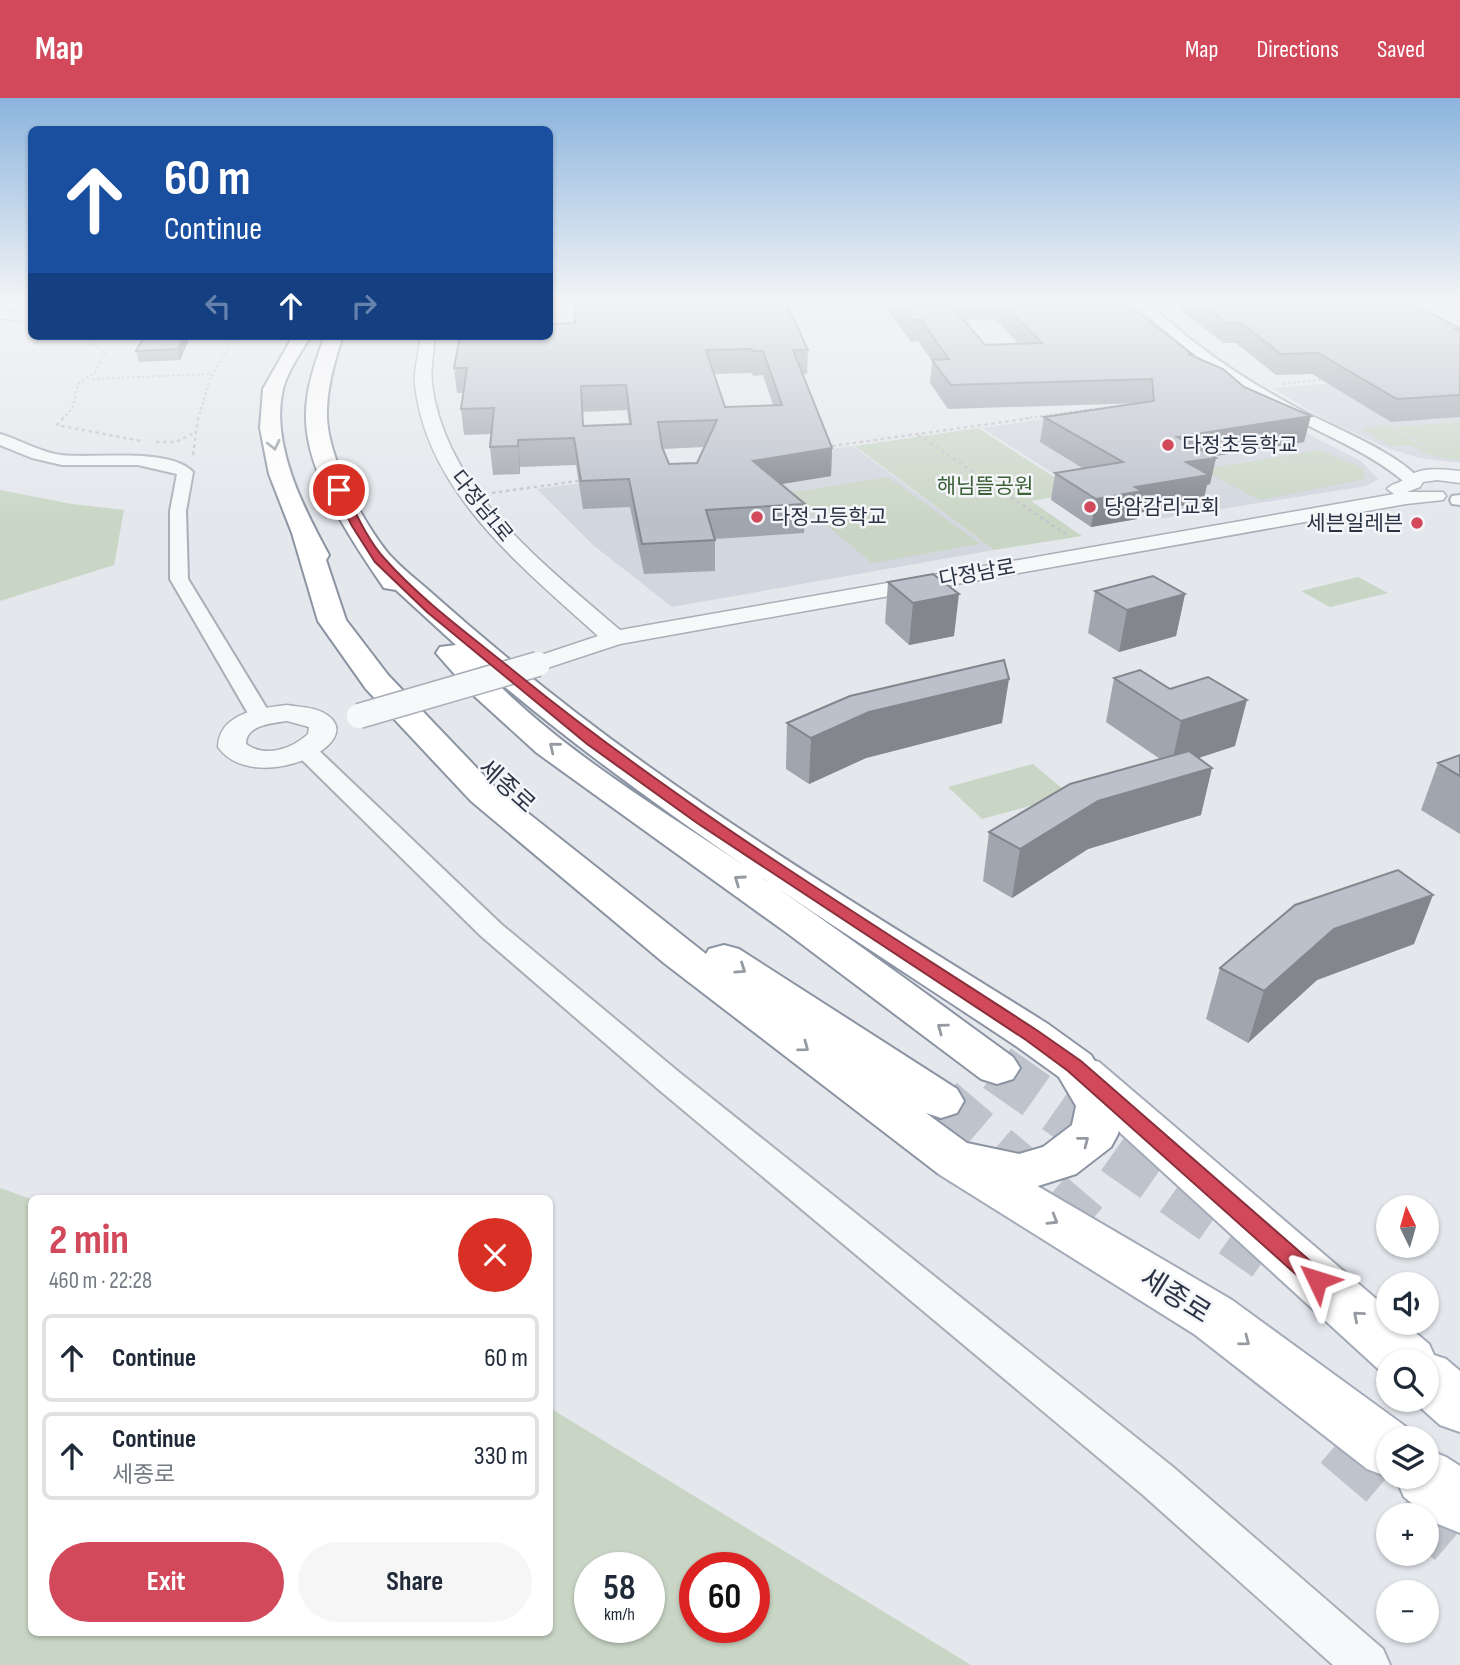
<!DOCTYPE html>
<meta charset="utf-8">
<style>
body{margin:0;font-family:"Sofia Sans Condensed","Noto Sans KR",sans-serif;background:#f6f6f7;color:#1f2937;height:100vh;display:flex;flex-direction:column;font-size:26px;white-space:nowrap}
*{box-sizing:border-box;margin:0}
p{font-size:23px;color:#747a83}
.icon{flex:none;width:38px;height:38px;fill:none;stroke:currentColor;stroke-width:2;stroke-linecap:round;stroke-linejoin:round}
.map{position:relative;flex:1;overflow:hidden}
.side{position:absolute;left:28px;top:1097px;width:525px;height:441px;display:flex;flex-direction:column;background:#fff;border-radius:10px;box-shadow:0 2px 5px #0004}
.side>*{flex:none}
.top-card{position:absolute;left:28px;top:28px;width:525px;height:214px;border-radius:10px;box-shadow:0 2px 5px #0004;background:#1a4fa0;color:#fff;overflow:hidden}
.needle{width:46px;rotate:355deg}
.fabs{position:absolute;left:1376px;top:1097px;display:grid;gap:14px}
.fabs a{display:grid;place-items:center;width:63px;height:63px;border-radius:50%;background:#fff;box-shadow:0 2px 5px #0004;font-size:35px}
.speed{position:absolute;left:574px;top:1454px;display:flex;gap:14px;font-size:35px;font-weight:700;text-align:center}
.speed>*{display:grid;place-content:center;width:91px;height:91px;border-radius:50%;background:#fff;box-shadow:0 2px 5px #0004;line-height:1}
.speed small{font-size:18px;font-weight:400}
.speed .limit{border:10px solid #d22;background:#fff;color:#111}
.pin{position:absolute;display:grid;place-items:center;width:60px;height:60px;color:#fff;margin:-30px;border:4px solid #fff;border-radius:50%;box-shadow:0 2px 7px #0007}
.me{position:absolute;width:77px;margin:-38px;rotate:311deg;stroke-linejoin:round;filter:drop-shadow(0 0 5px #0008)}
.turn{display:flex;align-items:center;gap:24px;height:147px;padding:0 21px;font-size:32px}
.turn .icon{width:91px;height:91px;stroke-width:2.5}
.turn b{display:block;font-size:49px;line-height:60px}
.lanes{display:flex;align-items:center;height:66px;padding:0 21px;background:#0003;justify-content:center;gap:35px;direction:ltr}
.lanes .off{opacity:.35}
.round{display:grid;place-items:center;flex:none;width:74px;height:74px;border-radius:37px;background:#f6f6f7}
.headline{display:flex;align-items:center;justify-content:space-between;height:119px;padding:0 21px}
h1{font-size:42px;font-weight:700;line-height:52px;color:#d1495b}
.primary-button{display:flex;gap:14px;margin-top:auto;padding:14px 21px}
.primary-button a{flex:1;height:80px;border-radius:42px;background:#d1495b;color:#fff;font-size:28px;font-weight:700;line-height:80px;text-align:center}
.primary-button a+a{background:#f6f6f7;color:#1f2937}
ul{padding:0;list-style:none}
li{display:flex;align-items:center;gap:21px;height:88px;margin:0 14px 10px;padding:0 7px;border:4px solid #e0e1e3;border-radius:10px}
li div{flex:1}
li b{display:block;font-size:26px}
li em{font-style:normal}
header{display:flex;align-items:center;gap:42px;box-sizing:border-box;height:98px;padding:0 35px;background:#d1495b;color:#fff}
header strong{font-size:33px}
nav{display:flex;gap:38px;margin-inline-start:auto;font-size:24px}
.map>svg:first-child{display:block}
.built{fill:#d2d6de}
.green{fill:#c9d6c5;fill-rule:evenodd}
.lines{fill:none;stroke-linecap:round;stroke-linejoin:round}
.trunk-tunnel-far1{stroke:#bfc3cb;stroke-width:48;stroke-dasharray:48 24;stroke-linecap:butt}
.trunk-tunnel{stroke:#bfc3cb;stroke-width:60;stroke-dasharray:60 30;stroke-linecap:butt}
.minor-casing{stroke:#a9aeb7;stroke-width:4}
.tertiary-casing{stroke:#a9aeb7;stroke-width:3}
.primary-casing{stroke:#a3abb8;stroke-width:4}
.trunk-casing{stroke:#8b94a3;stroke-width:4}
.path-far1{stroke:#c2c5cb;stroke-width:2;stroke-dasharray:2.5 2.5;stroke-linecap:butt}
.path{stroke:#c2c5cb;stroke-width:2.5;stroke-dasharray:3.5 3.5;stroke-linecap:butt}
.minor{fill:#f7f8fa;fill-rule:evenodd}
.tertiary{fill:#f7f8fa;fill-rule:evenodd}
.primary{fill:#fff;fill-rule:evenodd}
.trunk{fill:#fff;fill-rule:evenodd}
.tertiary-bridge-casing{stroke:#a9aeb7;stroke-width:27;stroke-linecap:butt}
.tertiary-bridge{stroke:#f7f8fa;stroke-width:24}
.wall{fill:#a1a5ae;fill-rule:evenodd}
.shaded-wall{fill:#83868d}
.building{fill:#bbc0ca;stroke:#83868d;stroke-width:2;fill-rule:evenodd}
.oneway{stroke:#959aa2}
.route{fill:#d1495b;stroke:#882f3b;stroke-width:2}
.poi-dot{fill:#d1495b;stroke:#f4f6f9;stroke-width:2.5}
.labels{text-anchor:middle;stroke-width:5;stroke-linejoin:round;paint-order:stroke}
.far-poi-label{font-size:21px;fill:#2b3445;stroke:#f4f6f9;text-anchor:start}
.far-park-label{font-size:21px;fill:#3f6138;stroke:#f4f6f9}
.far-street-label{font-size:21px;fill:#2b3445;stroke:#f4f6f9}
.street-label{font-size:24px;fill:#2b3445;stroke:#f4f6f9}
.near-street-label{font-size:28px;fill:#2b3445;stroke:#f4f6f9}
</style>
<header>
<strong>Map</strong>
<nav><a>Map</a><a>Directions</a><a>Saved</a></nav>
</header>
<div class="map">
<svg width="1460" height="1567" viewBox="0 0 1460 1567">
<rect width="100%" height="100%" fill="#e4e7ec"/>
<path class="built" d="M1460,275v90l-41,-5 -32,-10 -61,-28 -54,-32z
M1225,294l136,69 17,18 -11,7 -210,33 -45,-29 -28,3 -102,-65z
M853,348l141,104 -322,57 -79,-62 -56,-56z"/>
<path class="green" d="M1460,324v37c-19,1 -31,-3 -48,-13l11,-1 -31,-18z
M1389,328l30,19 -29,1 -29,-18z
M978,330l101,65 -48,8 51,35 -88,14 -139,-104z
M1321,352l41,18 3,11 -105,21 -50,-26 5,-7z
M888,379l92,67 -108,19 -84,-70z
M0,392l72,14 52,6 -10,55 -114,36z
M1358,479l30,16 -58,14 -29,-16z
M1033,666l37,31 -88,24 -34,-32z
M0,1090l31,11 1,434h518v-225l421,257h-971zM649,1470v60h-59v-60zM695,1470h59v60h-59z"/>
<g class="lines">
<path class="trunk-tunnel-far1" d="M997,970l269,189
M941,1003l147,126"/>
<path class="trunk-tunnel" d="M1340,1342l120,102"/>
<defs>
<path id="minor" d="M1135,202h10c46,44 96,78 152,108 34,19 101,44 124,73l-2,3h-12c-33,-29 -76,-46 -115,-67 -58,-31 -109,-67 -156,-113z
M0,336c21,6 39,18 61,21 33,4 108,-8 132,17l-7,39 2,68 84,138 -3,5h-16l-83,-143v-68l7,-37 -39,-9h-76l-30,-7 -32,-13z
M1460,397v10l-8,-1 -2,-4 2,-4z
M305,645l8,2 188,179 179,149 493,394 210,182 7,16h-57l-190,-170 -485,-406 -177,-153 -184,-181 -3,-5 3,-5z"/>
<path id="tertiary" d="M742,202h191l-7,4 -183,4 -7,-4z
M1043,202h110l-25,8 -78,-4z
M618,205l5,1v6l-73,3v-8z
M0,212l32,4v8l-32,-4z
M421,238h14c-1,15 -5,33 -3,48 14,107 112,180 188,246l774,-136 -7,-5c6,-7 13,-5 19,-11 15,-12 35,-9 54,-7v12l-23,-3 -14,2 -3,5 -13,5h36l3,4 -3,4 -37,4 -786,140 -82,27 -9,-2 -3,-5 3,-5 69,-23c-75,-68 -172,-144 -183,-252 -1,-15 4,-33 6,-48z
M287,607c11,2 27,2 37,8 51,29 -70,85 -106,34 1,-34 42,-39 69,-42zM287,623l22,6 -1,7c-16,15 -43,24 -62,10 0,-19 26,-21 41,-23z"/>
<path id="primary" d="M1083,959l16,5 289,247v14h16l25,21 5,11 12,4 14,12v61l-20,-7 -28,-25h14v-38h-38v16l-321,-294 -7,-11 7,-11z
M954,1043l17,6 261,153 177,129 4,9h-25v39l-21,-8 -173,-135 -257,-161 -7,-13 7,-13z
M1426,1351l20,8 14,9v67l-22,-9 -34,-27 -9,-20h31z"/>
<path id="trunk" d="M293,238h18c-10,16 -23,34 -28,53 -13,55 21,120 46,166l-3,5 20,60 42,55 107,112 211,167 3,-5 15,-4 15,4 218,140 7,12 -7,12 -16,5 -15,-5 41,30 52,11 24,-7 29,-22 4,-19 -17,-29 -43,-31c-182,-121 -369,-237 -536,-380 77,82 176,140 268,202 90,61 177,125 265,189l7,11 -7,11 -16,5 -16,-5 -194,-146 -250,-180 -66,-60 -35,-40 4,-6 16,-2 -60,-55 -12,-2c-31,-45 -77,-113 -78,-169 -1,-28 9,-57 19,-83h18c-9,26 -17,54 -16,82 2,42 35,102 60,134 11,13 26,25 39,36 28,25 56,49 84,72 167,139 355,249 538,364l43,31 31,51 -4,28 -7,13 -35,27 -57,18 -83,-20 -272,-209 -193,-162 -105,-112 -48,-68 -26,-88 -23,-59 -9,-46 3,-39z"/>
</defs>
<use href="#minor" class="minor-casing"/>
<use href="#tertiary" class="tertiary-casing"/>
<use href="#primary" class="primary-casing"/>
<use href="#trunk" class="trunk-casing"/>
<path class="path-far1" d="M92,281l118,-5
M1283,286l43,-5
M62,321l10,-10 6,-25 17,-12 10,-20 -13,-7 -1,-9
M198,321l12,-40 24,-43
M1020,321l122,-17"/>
<path class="path" d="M64,320l-7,7 84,16
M918,337l152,102
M156,344h20l18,-9
M825,349l207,-29
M193,357l5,-37
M492,395l92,-13"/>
<use href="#minor" class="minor"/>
<use href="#tertiary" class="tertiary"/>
<use href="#primary" class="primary"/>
<use href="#trunk" class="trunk"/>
<defs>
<path id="tertiary-bridge" d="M359,618l179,-52"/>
</defs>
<use href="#tertiary-bridge" class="tertiary-bridge-casing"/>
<use href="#tertiary-bridge" class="tertiary-bridge"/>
</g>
<path class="wall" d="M887,202h235l182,142 -91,14 3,2 -6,26 -3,1 -4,17 -65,11 -1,6 -46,8 -40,-27 4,-27 29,-4 -44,-27 4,-25 100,-14 -196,6 -18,-26 2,-22 -14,-20 -7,1 -25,-34zM995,221l24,25 -34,1 -21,-25z
M1182,202h206l72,29v88l-69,5 -79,-48 -36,1 -40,-32h-13l-43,-33z
M191,238l-11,24 -41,2 -3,-11z
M449,238h101l258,14 -1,24h-5l30,74 -1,28 -50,8 24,20 -1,29 -89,6v32l-71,3 -14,-67 -47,2 -7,-44 -56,2v7l-27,1 -3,-28 1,-13 -27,1 -3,-26 2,-16h-6l-3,-25 4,-22 -1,-9h-8zM752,275l1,3 10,-1 10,30 -48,2 -11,-33zM627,312l2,14 -46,2v-14zM704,349l-7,16 -28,1 -6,-15z
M888,484l66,54 -45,9 -24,-22z
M1095,493l90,3 -9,42 -57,16 -31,-19z
M1114,580l121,68 -37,12 3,57 -113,34 -76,49 -29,-17 6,-49 171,-73 -54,-37z
M787,625h215l-136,35 -57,26 -23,-15z
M1460,657v79l-39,-24 17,-47z
M1414,846l-97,36 -69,63 -42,-24 14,-51z"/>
<path class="shaded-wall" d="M184,238h7l-11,24 -2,-11z
M1311,318l-7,26 -132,21 5,-26z
M518,342l2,27v7l-2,-28z
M832,350l-1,28 -79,13 1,-28z
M1216,360l-6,26 -3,1 -4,17 -65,11 -1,6 -46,8 5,-28 39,-12 51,-25z
M959,496l-5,42 -45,9 4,-42z
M1185,496l-9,42 -57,16 8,-42z
M1009,581l-7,44 -136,35 -57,26 2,-46 58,-26z
M1247,602l-12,46 -64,21 10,-46z
M1212,670l-11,47 -113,34 -76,49 8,-49 78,-48z
M1433,797l-19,49 -97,36 -69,63 16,-52 70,-62z"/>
<path class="building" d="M576,202h209l23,50h-15l39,98 -79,13 52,43 -99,6 9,30 -73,4 -13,-65 -48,2 -7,-43 -56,2v6l-28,1 4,-39 -33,1 6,-41h-13l6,-32h90v-12l25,-1zM752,251l1,2h10l19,54 -57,2 -19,-57zM626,287l5,39 -48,2 -2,-40zM717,322l-20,43 -28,1 -7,-17 -4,-25z
M898,202h49l38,45 57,-2 -42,-43h122l70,54h-4l35,15 21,18 67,29 -134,21 39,21 -30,4 23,13 -74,12 7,4 -46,8 -41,-26 68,-11 -79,-45 110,-16 -2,-22 -201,6 -19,-25 17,-1 -29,-40 -7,1z
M1196,202h211l53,29h-5l5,3v63l-63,4 -79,-46 -37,1 -40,-31h-14z
M145,238h39l-6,13 -42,2z
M933,476l26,20 -46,9 -25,-21z
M1153,478l32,18 -58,16 -32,-19z
M1004,562l5,19 -140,33 -58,26 -24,-15 63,-27z
M1140,572l30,19 38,-12 39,23 -66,21 -67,-43z
M1189,653l23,17 -114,33 -78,48 -31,-17 81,-48z
M1460,657v21l-22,-13z
M1398,772l35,25 -99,34 -70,62 -44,-23 75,-63z"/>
<defs><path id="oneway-chevron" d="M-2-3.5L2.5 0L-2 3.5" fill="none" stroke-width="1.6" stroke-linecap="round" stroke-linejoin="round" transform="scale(1.75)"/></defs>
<g class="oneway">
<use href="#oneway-chevron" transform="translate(274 347) rotate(77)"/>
<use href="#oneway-chevron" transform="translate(554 649) rotate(-141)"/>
<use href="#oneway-chevron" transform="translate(739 782) rotate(-145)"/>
<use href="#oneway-chevron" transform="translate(741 871) rotate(34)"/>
<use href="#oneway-chevron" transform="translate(942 930) rotate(-144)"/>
<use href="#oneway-chevron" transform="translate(804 949) rotate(37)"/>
<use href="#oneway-chevron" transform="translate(1084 1043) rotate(-38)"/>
<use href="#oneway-chevron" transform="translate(1053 1122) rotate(31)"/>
<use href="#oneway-chevron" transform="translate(1358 1218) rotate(-139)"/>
<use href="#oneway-chevron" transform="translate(1245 1243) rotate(37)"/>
</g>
<linearGradient id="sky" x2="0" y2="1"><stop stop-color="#8bb4dd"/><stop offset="0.48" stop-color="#f3f4f6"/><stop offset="1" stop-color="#f3f4f6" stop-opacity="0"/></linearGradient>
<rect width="1460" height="422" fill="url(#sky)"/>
<path class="route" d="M339,389l5,3c12,23 23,49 40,68 40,45 90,80 136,118 163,132 343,241 518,355l43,30 243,212 4,7 -4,6 -7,3 -8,-3 -241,-215 -42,-31 -329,-217 -110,-79 -160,-132 -52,-50 -23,-36 -18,-36z"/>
<g class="poi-dot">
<circle cx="1168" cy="347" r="7"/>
<circle cx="1090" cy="409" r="7"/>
<circle cx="757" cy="419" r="7"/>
<circle cx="1417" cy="425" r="7"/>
</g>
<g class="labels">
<g class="far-poi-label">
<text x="1182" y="354">다정초등학교</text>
<text x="1104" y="416">당암감리교회</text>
<text x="771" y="426">다정고등학교</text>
<text x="1403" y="432" text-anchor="end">세븐일레븐</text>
</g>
<g class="far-park-label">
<text x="985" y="395">해님뜰공원</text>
</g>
<g class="far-street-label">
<text transform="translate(482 408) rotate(51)" y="7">다정남1로</text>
<text transform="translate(977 475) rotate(-10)" y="7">다정남로</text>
</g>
<g class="street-label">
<text transform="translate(507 688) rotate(42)" y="8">세종로</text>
</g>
<g class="near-street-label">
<text transform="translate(1176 1197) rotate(32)" y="10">세종로</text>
</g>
</g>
</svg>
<div class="fabs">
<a><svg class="needle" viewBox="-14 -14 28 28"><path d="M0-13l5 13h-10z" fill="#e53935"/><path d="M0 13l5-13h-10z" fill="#747a83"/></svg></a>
<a><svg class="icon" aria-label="sound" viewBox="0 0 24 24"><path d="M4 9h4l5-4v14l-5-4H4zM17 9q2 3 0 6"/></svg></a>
<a><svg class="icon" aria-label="search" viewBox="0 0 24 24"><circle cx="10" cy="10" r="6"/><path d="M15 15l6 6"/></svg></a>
<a><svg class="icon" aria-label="layers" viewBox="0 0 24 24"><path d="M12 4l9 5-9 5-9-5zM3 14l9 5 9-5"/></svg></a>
<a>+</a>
<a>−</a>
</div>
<div class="speed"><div>58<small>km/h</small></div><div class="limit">60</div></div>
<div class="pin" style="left:339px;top:392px;background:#d93025"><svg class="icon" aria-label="arrive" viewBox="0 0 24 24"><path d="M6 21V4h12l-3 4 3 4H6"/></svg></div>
<svg class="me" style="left:1317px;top:1182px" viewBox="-20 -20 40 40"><path d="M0-17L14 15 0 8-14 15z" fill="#d1495b" stroke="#fff" stroke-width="4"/></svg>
<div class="top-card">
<div class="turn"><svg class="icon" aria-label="ahead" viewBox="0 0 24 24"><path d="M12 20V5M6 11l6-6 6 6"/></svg><div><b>60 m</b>Continue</div></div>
<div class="lanes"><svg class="icon off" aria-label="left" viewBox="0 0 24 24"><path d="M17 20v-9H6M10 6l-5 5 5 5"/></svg><svg class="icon" aria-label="ahead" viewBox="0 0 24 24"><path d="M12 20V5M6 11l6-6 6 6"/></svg><svg class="icon off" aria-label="right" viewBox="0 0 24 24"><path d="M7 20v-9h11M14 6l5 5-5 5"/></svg></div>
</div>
<section class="side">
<div class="headline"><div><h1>2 min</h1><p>460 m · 22:28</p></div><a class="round" style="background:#d93025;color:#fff"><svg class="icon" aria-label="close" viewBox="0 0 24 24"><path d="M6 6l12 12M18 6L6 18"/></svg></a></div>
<ul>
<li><svg class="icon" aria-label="ahead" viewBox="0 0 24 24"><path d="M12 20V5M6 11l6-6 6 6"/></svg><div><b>Continue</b></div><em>60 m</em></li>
<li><svg class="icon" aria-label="ahead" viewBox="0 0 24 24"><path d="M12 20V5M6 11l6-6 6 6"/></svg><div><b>Continue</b><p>세종로</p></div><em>330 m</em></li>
</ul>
<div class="primary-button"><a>Exit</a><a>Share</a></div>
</section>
</div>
